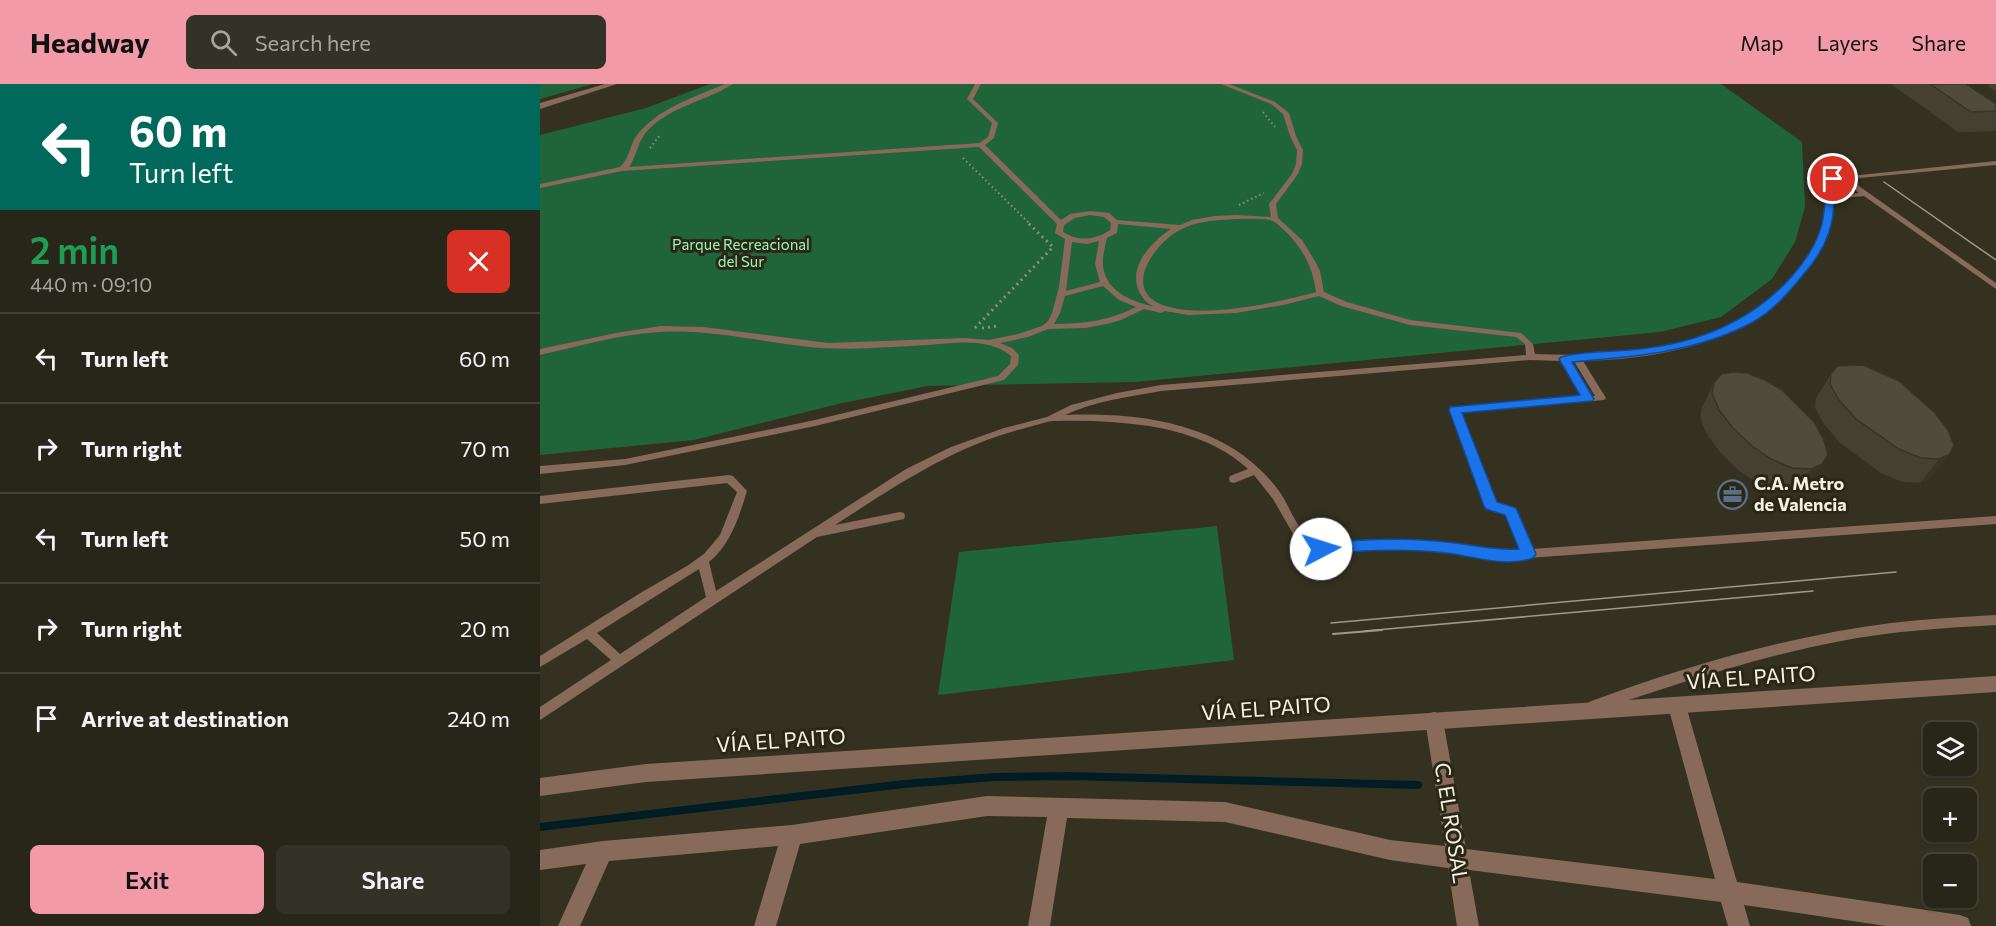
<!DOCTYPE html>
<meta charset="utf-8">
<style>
body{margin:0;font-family:Commissioner,sans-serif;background:#343126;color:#f1f3f6;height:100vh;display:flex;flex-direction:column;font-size:22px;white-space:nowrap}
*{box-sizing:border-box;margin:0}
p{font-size:20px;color:#a5a5a2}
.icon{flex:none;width:33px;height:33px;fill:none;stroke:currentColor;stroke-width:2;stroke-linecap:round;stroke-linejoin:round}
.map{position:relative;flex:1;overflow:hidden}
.sheet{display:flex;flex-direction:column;background:#282519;width:540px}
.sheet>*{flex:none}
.hud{background:#00695c;color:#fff;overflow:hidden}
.controls{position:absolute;left:1383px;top:638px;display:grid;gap:12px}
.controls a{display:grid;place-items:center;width:54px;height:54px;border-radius:9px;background:#282519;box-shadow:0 2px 4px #0004,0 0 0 2px #444238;font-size:30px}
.pin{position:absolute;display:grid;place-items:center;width:51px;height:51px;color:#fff;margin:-26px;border:3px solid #fff;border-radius:50%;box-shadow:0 2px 6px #0007}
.me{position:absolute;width:66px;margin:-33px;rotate:85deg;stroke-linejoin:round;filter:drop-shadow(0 0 4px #0008)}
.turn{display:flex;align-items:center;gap:21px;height:126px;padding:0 30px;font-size:27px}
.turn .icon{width:78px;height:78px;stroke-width:2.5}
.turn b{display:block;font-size:42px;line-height:51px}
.round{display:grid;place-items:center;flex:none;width:63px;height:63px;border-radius:9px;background:#343126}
.summary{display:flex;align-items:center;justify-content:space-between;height:102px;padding:0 30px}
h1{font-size:36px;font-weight:600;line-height:45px;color:#1e9e55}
.cta{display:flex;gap:12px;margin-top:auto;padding:12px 30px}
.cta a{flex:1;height:69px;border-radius:9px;background:#f39aa9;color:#111;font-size:24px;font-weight:600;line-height:69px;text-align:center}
.cta a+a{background:#343126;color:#f1f3f6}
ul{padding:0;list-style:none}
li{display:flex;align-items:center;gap:18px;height:90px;padding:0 30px;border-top:2px solid #444238}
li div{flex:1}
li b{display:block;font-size:22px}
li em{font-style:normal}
header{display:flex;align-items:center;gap:36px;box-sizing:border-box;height:84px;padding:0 30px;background:#f39aa9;color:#111}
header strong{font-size:28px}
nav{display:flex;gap:33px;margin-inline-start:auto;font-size:21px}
.search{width:420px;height:54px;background:#343126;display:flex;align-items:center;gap:15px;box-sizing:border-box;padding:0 21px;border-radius:9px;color:#a5a5a2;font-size:22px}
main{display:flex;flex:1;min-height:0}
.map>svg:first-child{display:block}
.green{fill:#206439}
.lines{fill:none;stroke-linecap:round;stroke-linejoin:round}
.stream{stroke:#001d24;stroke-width:8}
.path-far1{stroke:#908d80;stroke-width:2;stroke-dasharray:1.5 3;stroke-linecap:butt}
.path{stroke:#908d80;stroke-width:3;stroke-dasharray:2 4;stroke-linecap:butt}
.service{fill:#876a59;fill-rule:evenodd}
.minor{fill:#876a59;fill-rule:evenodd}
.tertiary{fill:#876a59;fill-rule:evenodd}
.tram-far1{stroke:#9d9a8c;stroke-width:1.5}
.tram{stroke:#9d9a8c;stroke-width:2}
.wall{fill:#454032}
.shaded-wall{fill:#383429}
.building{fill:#504b3a;stroke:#383429;stroke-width:1.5}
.route{fill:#1a73e8;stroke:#114b97;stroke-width:1.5}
.labels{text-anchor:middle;stroke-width:6;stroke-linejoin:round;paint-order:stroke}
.far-park-label{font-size:15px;fill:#99f7b4;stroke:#2b2717}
.poi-label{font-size:18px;font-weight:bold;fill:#f3f1e6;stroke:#2b2717;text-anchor:start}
.near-street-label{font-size:21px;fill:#f3f1e6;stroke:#2b2717}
</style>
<header>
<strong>Headway</strong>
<div class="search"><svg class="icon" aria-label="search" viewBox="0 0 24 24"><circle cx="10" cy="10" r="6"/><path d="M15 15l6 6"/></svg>Search here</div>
<nav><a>Map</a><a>Layers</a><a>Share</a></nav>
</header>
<main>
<section class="sheet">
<div class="hud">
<div class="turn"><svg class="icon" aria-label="left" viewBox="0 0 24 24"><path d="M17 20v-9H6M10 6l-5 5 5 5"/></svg><div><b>60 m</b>Turn left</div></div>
</div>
<div class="summary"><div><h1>2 min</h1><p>440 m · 09:10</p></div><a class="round" style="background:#d93025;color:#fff"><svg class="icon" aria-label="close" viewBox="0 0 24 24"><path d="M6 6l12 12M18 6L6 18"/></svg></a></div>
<ul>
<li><svg class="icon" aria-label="left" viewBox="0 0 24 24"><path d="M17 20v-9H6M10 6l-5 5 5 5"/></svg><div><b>Turn left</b></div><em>60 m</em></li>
<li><svg class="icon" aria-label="right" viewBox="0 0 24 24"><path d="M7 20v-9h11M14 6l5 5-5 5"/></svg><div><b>Turn right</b></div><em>70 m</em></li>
<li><svg class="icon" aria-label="left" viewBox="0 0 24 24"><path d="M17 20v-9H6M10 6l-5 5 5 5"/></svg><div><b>Turn left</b></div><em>50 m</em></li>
<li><svg class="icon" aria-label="right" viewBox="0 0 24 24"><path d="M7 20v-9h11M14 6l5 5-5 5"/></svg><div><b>Turn right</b></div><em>20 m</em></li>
<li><svg class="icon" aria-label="arrive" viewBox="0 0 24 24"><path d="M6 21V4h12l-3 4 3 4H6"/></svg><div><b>Arrive at destination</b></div><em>240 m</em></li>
</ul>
<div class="cta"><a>Exit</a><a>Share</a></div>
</section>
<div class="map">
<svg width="1456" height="842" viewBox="0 0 1456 842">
<rect width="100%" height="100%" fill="#353121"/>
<path class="green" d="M0,0h53l-53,15z
M170,0h1011l81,58 3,65 -10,35 -23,37 -51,38 -61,15 -525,50 -207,4 -90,18 -144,36 -154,15v-320l106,-27z
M677,442l17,134 -296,35 21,-143z"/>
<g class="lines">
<path class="stream" d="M0,743l364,-43 91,-7 74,-1 349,9"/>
<path class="path-far1" d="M723,28l12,15
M110,64l10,-13
M423,74l66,65
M699,121l25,-12"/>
<path class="path" d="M435,244l78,-81 -26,-25
M442,244l16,-2"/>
<path class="service" d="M185,0h8c-27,17 -59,21 -84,45 -12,12 -11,25 -20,38l350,-24 9,-6 4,-14 -25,-24 8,-15h6l-8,15 25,24 -4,15 -9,7 76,75 9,-6 20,-3 19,2 8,7 63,5 12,-5 23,-4 21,-1 35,2 -2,-13 23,-30 4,-10 1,-14 -7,-14 -7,-22 -12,-10 -50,-20h8l46,18 14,11 7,23 7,14 -1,14 -4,10 -22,30 2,14 24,22 13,21 5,10 4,21 23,10 63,18 111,13 12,11 2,10c85,3 181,-2 247,-64 6,-6 11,-15 17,-22 20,-26 29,-52 26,-85l6,-5 165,-17v4l-147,14 147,104v6l-132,-93 -31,3c1,27 -12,51 -28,71 -5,8 -11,16 -17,22 -52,54 -134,67 -205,69l23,37 -2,2 -143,13 34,91 20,4 17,41 464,-33v8l-468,34h-38l-96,-10h-20l-43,5 -17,-2 -11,-5 -7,-7 -23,-40 -19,-24 -20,8 -4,-1 -1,-3 1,-3 18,-7c-27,-25 -63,-37 -99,-43 -32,-5 -65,-6 -96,-5 -10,1 -22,6 -31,8 -70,18 -128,58 -187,96l65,-13 4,1 1,3 -1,3 -87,18 -277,183v-13l71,-47 -24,-21 -47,28v-11l102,-64 45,-26 17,-12 16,-19 17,-43 -10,-9 -187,21v-8l189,-21 4,1 14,15c-8,26 -16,53 -38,71l7,29 190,-122 45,-22 53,-19 43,-11 24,-12 46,-12 44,-8 365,-30 -1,-11 -9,-7 -106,-12 -69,-19 -22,-10 -36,9 -47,8 -48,2 -23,-4 -4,2 -17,-4 -23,11 -14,4 -22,4 -37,1 -20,8 -28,6 12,5 7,7 -1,10 -14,15 -189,46 -190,39 -85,9v-8l85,-7 190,-39 183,-44 12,-12 1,-8c-23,-19 -56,-13 -84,-11 -39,2 -78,6 -118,2 -49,-5 -98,-18 -149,-15 -40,2 -80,14 -120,23v-6l76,-16 45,-7 43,1 124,16 136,-5 25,2 29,-6 24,-8 6,-5 4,-8 7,-26 6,-48 -10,-6 2,-9 -78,-77 -357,24 -82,17v-4l80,-17c10,-9 9,-21 17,-32 22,-27 57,-38 88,-51zM1302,96l17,13 -26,2 -2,-11 4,-3zM550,131l14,2 7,6 -1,7c-15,10 -31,12 -47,2l1,-7 11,-7zM696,135c9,0 29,-1 37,2 4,2 8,7 11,9 18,17 29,37 32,62 -40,11 -120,29 -158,11 -34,-17 -2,-60 20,-72 17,-10 38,-11 58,-12zM578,140l53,5c-20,13 -46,40 -30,66 4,6 8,10 14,12 -22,-5 -49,-15 -52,-41 -1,-9 2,-19 4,-28l10,-5zM559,157l-4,23 5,18 -34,9 6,-49 15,2zM563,202l16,14 17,7c-27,14 -53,17 -82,17l6,-11 5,-17zM990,276l32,1 20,36 -127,10 -5,3 36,96c4,7 14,8 21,9l14,35c-50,2 -100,-14 -151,-10 -17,2 -37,9 -54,3 -17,-7 -26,-37 -37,-52 -49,-67 -136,-79 -214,-76 29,-14 64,-18 96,-24zM1030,277h4l21,35h-4zM159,485l7,28 -86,57 -23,-21z
M1456,531v10c-52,3 -104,6 -155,16 -84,16 -166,43 -247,71l-5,-2 -1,-4 1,-4c96,-36 200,-66 302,-79 35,-4 70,-6 105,-8z"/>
<path class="minor" d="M65,0h12l-77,25v-6z
M1137,614l6,2 3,6 51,176 223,33 8,3 3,8h-85l-142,-21 6,21h-22l-7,-24 -252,-32 10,56h-22l-9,-58 -58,-8 -165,-38 -158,-4 -17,108h-22l19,-109 -60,-1 -187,28 -24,82h-22l24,-80 -169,15 -29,65h-22l28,-62 -46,6v-20l63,-9 189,-16 195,-29 238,6 165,38 55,6 -20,-126 2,-6 7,-2 7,2 2,6 23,129 249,30 -47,-173 3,-6z"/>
<path class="tertiary" d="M1456,592v16l-1350,90 -106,14v-18l106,-14z"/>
<path class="tram-far1" d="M1344,98l112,78
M791,539l565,-51
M825,547l448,-40"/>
<path class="tram" d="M793,550l49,-4"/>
</g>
<path class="wall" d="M1351,0h75l30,20v25l-1,2 -37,1z
M1450,0h6v7l-8,-4z
M1291,290l123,71 -24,33 -10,5 -18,-1 -21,-9 -41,-30 -16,-19 -9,-16 1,-10z
M1174,299l110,57 -18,48 -11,5 -18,-1 -20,-9 -19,-13 -18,-18 -14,-19 -6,-16 2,-10z"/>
<path class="shaded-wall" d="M1410,370l-20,24 -10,5 19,-24z
M1282,380l-16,24 -11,5 16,-24z"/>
<path class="building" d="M1390,0h36l30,20v7l-25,1z
M1323,281l36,16 36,32 13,17 6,15 -4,9 -11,5 -18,-1 -22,-9 -43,-30 -17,-19 -9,-16 1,-10 6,-8z
M1193,288l14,1 18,7 17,10 32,32 10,18 4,15 -6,9 -11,5 -19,-1 -21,-9 -19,-13 -19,-18 -14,-18 -7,-17 2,-10 7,-9z"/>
<path class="route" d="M1290,93l7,2 -4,5c4,36 -5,63 -30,91 -14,17 -30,36 -50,47 -55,30 -119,35 -181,40l22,37 -2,2 -130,12 35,89 19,6 20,46 -3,4c-29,10 -58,-2 -87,-5 -41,-5 -83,-3 -125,1l-5,-1 -2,-4 2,-4 5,-2c42,-4 83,-6 125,-1 25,2 48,9 73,7l-14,-34 -19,-6 -2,-3 -35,-96 1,-3 130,-12 -21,-36 2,-2c22,-6 46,-5 69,-7 64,-5 120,-26 163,-75 25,-29 35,-54 31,-92z"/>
<defs>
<symbol id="office-ring" viewBox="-11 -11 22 22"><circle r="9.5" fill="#2b2717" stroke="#5c6f8a" stroke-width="1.5"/><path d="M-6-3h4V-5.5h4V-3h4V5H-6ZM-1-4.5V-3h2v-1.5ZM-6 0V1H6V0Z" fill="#5c6f8a"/></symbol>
</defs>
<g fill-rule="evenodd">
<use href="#office-ring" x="1176" y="394" width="33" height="33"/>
</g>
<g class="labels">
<g class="far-park-label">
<text x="201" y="166">Parque Recreacional<tspan x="201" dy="17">del Sur</tspan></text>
</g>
<g class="poi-label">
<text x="1214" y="406">C.A. Metro<tspan x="1214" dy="21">de Valencia</tspan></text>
</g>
<g class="near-street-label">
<text transform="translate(1211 594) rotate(-4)" y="7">VÍA EL PAITO</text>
<text transform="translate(726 625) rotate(-4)" y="7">VÍA EL PAITO</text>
<text transform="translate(241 657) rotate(-4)" y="7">VÍA EL PAITO</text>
<text transform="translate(911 739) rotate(81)" y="7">C. EL ROSAL</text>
</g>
</g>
</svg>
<div class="controls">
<a><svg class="icon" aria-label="layers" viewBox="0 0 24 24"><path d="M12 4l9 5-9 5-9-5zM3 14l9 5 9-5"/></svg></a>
<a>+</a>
<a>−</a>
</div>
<div class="pin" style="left:1293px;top:95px;background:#d93025"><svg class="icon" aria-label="arrive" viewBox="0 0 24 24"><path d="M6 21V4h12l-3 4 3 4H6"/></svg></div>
<svg class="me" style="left:781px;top:465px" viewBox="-20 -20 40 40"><circle r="19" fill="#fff"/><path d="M0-13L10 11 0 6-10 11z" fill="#1a73e8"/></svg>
</div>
</main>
